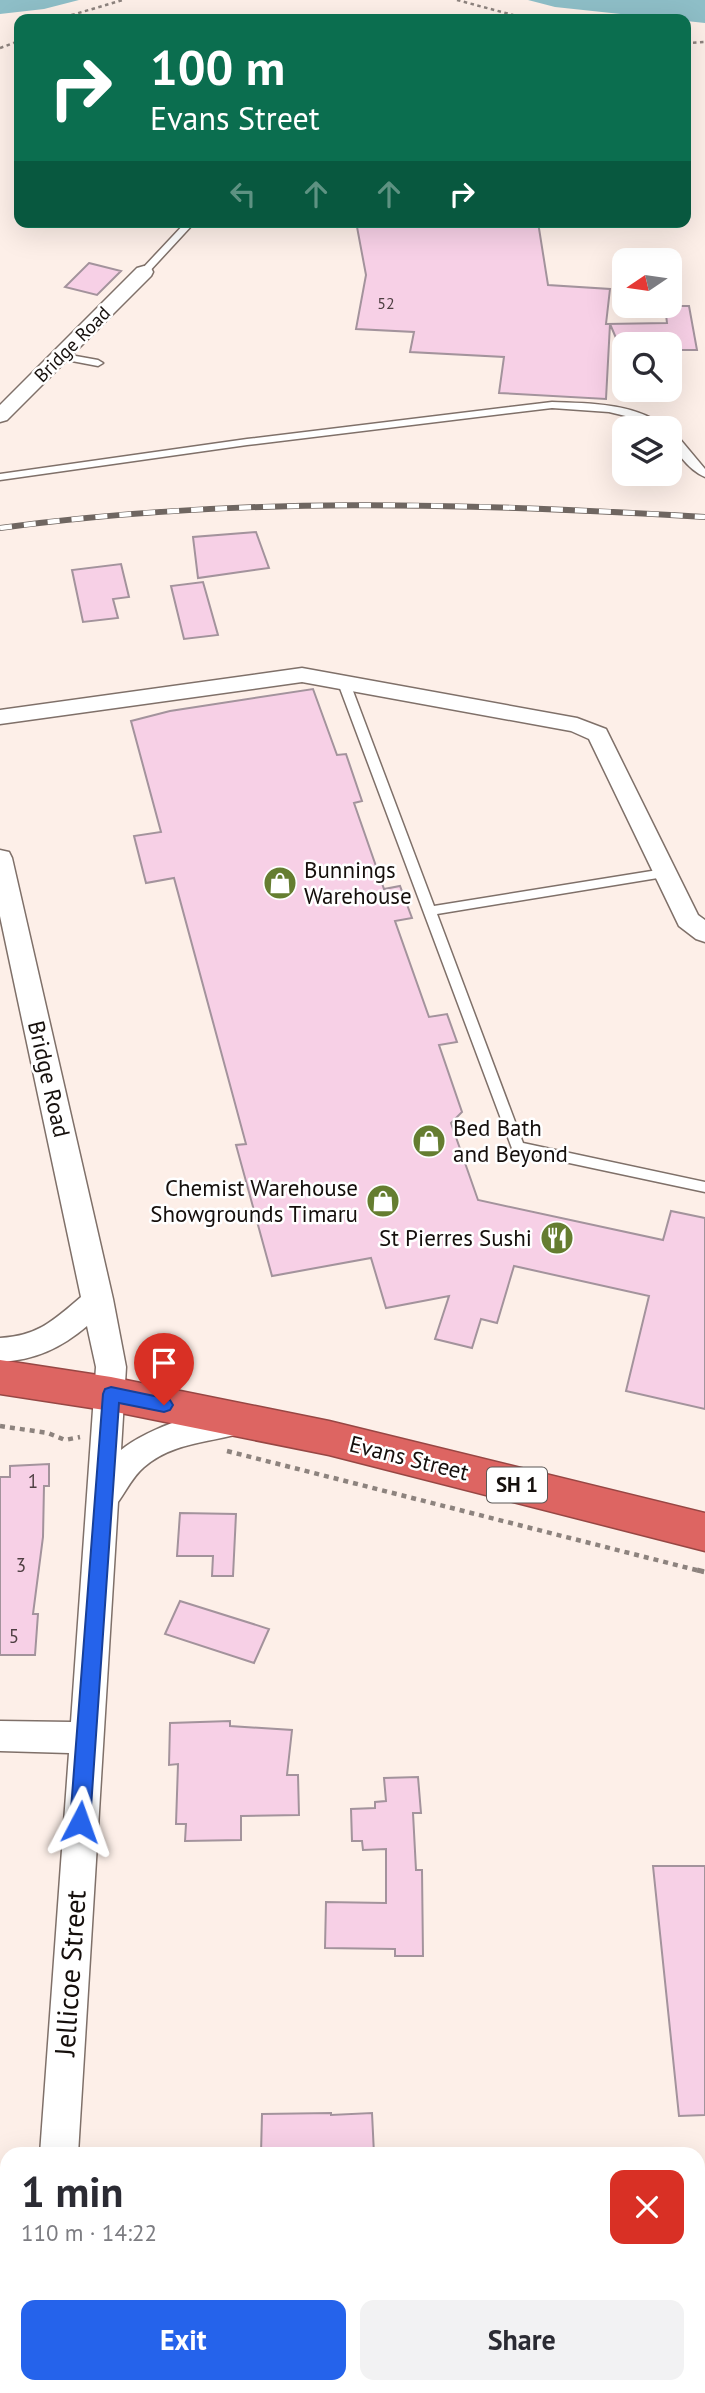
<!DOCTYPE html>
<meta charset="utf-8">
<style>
body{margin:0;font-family:"PT Sans",sans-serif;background:#f2f2f3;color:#2b2b33;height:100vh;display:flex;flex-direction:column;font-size:26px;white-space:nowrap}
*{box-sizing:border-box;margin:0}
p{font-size:23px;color:#7c7c81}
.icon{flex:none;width:38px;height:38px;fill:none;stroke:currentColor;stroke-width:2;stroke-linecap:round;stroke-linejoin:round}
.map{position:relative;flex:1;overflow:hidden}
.sheet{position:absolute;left:0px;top:2147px;width:705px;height:247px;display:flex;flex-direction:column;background:#fff;border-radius:21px 21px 0 0;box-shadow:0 7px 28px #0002}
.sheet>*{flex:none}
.guide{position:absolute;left:14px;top:14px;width:677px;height:214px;border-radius:14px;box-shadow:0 7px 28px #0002;background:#0b6e4f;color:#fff;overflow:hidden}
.needle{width:46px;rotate:257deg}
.buttons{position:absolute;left:612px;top:248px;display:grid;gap:14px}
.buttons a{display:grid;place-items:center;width:70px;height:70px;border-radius:14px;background:#fff;box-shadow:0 7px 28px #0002;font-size:35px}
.pin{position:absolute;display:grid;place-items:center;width:60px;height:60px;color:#fff;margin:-72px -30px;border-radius:50% 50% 50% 0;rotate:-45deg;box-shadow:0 0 7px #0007}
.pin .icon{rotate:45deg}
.me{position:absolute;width:77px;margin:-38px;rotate:4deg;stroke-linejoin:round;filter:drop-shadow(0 0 5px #0008)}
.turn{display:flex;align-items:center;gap:24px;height:147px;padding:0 21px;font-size:32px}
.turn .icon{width:91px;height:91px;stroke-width:2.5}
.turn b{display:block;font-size:49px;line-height:60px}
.lanes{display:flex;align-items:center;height:66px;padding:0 21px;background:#0003;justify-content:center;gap:35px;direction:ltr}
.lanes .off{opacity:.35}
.round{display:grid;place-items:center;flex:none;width:74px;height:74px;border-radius:14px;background:#f2f2f3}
.head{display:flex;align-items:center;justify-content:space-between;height:119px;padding:0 21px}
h1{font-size:42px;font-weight:600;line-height:52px}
.button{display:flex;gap:14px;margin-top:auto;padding:14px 21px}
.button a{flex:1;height:80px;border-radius:14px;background:#2563eb;color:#fff;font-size:28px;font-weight:600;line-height:80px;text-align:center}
.button a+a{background:#f2f2f3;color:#2b2b33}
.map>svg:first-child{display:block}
.water{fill:#8ebec7}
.building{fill:#f7d0e6;stroke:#a3939c;stroke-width:2}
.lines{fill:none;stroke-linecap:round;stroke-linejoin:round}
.lane-casing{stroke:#7f7069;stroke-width:3}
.street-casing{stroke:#7f7069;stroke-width:3}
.highway-casing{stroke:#974744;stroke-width:3}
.path-far2{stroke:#8d837e;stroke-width:2.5;stroke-dasharray:3.5 3.5;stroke-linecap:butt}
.path-far1{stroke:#8d837e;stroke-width:4.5;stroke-dasharray:5 5;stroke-linecap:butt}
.path{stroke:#8d837e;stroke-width:5;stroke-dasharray:7 7;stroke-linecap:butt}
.lane{fill:#fff;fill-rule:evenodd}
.street{fill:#fff;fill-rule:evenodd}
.highway{fill:#dd6562;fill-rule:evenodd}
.rail-casing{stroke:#6f6661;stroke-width:6}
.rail{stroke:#fff;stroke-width:4.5;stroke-dasharray:12;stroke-linecap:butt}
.route{fill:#2563eb;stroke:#184099;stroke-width:2}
.labels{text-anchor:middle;stroke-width:5;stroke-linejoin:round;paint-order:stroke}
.far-number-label{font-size:16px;fill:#4e3f42}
.far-street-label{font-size:19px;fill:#150f0c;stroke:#fff}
.number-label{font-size:19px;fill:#4e3f42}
.shield{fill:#fff;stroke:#5b5755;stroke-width:2}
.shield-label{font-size:21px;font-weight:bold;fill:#150f0c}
.poi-label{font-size:23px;fill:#150f0c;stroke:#fff;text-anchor:start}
.street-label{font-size:23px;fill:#150f0c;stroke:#fff}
.near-street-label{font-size:28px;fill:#150f0c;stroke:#fff}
</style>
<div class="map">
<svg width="705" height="2393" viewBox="0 0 705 2393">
<rect width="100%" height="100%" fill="#fdefe8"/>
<path class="water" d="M0,0h79l-35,9 -44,5z
M528,0h177v23l-150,-16z"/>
<path class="building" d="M389,222h149l10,63 62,4 -4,35 61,-1 -2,-17h24l8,44h-26l-1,-5h-51l-9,-21 -4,75 -107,-6 5,-36 -94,-5 4,-20 -58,-3 10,-54 -9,-48 34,-1z
M89,263l32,8 -24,24 -32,-8z
M256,532l13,36 -71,10 -5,-41z
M121,564l8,33 -16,2 5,19 -35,4 -11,-52z
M203,582l15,53 -34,4 -13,-53z
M313,689l24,66 9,-1 16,47 -8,2 30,86 16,-3 12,32 -17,3 34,96 18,-3 10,28 -18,3 23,67 -11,11 27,77 185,40 8,-29 34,7v191l-79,-18 23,-95 -135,-30 -17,57 -16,-4 -9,29 -37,-9 14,-43 -63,12 -15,-50 -99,18 -36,-131 10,-1 -72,-266 -28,5 -12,-47 27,-4 -30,-111 39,-10z
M49,1464v22h-5l-1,51 -10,77h5l-3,41h-35v-178h10v-11z
M180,1513l56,1 -3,62h-21l1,-20h-36z
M180,1601l89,28 -15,34 -89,-29z
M230,1721v5l62,4 -5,45h11l1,40 -58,1v24l-56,1 1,-17h-10l2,-60 -9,1 1,-42z
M418,1777l3,36h-8l3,57h6l1,86h-28v-7l-70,-1 1,-46 60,1v-54l-23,1 -1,-9h-10l-1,-32 24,-1v-6l11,-1 -2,-23z
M653,1866h52v249l-26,1z
M331,2113v2l41,-2 2,41h-113l1,-40z"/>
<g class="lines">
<defs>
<path id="lane" d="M186,222h9l-48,52h-6v-4z
M59,353l39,7 5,3 -5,3 -42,-8 -2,-2z
M552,402c37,1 86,1 116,27h-13l-21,-11 -25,-6 -57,-4 -305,37 -247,35v-6l247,-35z
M670,431l4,1 31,37v8c-16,-7 -35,-29 -35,-46z
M344,679l6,4 84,223 230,-37 4,1 2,3 -6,4 -227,37 86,229 182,39v10l-192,-41 -175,-468z"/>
<path id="street" d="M144,266l7,2 2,4 -2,4 -144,144 -7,2v-17l137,-137z
M302,668l275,50 29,11 92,186 7,5v22l-9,-3 -17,-13 -90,-187 -18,-8 -269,-49 -302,42v-14z
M0,850l9,2 3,6 101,441 13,68 -5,83c25,-21 95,-48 127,-37l4,9 -4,9c-35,12 -74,10 -104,36 -11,9 -18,24 -26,35l-40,652h-38l29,-401 -69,-2v-30l71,1 25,-355 -9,-41c-26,22 -52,34 -87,36v-24c38,-2 54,-18 81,-41l-81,-381z
M24,2387h40v6h-40z"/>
<path id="highway" d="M0,1360l111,17 218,44 376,92v38l-376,-96 -218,-44 -111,-17z"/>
</defs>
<use href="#lane" class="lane-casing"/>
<use href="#street" class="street-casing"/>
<use href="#highway" class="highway-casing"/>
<path class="path-far2" d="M457,0l71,19
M58,19l65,-19
M686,43l19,-1
M0,48l19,-7"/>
<path class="path-far1" d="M0,1426l48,7 17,7 15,-3
M227,1451l477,121"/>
<path class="path" d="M697,1570l8,2"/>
<use href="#lane" class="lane"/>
<use href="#street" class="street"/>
<use href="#highway" class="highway"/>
<defs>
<path id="rail" d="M0,528c237,-32 468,-25 705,-11"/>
</defs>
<use href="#rail" class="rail-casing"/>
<use href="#rail" class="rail"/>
</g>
<path class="route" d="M111,1387l53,11 6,2 3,5 -3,5 -6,2 -45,-9 -29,419 -3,6 -7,3 -7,-3 -3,-6 33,-428 2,-5z"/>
<defs>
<symbol id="shop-disc" viewBox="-11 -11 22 22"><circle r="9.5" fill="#657d30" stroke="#fff"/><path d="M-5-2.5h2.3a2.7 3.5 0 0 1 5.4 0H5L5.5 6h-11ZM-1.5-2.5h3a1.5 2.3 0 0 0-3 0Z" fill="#fff"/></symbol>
<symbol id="restaurant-disc" viewBox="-11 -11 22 22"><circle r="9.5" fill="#657d30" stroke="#fff"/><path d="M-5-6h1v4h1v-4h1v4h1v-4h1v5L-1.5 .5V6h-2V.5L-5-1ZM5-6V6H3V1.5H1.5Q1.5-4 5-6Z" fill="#fff"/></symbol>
</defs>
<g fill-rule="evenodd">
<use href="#shop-disc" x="261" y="864" width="38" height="38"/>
<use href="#shop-disc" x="410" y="1122" width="38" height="38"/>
<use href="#shop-disc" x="364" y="1182" width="38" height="38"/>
<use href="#restaurant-disc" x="538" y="1219" width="38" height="38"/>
</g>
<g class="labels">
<g class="far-number-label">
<text x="386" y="309">52</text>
</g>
<g class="far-street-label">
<text transform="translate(72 344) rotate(-45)" y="7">Bridge Road</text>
</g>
<g class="number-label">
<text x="33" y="1488">1</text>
<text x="21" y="1572">3</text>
<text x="14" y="1643">5</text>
</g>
<rect class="shield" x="487" y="1467.5" width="60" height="35" rx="5"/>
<g class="shield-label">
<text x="517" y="1492">SH 1</text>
</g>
<g class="poi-label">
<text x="304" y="878">Bunnings<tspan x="304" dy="26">Warehouse</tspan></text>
<text x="453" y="1136">Bed Bath<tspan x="453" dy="26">and Beyond</tspan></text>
<text x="358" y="1196" text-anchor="end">Chemist Warehouse<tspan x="358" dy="26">Showgrounds Timaru</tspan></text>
<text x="532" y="1246" text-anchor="end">St Pierres Sushi</text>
</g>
<g class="street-label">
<text transform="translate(49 1079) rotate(77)" y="8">Bridge Road</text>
<text transform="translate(409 1458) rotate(14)" y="8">Evans Street</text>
</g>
<g class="near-street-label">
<text transform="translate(70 1973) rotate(-86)" y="10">Jellicoe Street</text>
</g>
</g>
</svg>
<div class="buttons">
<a><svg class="needle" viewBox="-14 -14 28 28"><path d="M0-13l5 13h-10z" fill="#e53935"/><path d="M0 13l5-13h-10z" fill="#7c7c81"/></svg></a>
<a><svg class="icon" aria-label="search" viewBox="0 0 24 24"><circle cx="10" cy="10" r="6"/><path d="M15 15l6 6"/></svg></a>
<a><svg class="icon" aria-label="layers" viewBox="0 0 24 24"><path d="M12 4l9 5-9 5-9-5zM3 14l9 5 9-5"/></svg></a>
</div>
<div class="pin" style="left:164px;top:1405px;background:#d93025"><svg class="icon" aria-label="arrive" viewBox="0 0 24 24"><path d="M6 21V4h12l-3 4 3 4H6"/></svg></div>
<svg class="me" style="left:80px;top:1822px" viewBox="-20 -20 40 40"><path d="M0-17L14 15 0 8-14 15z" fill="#2563eb" stroke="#fff" stroke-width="4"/></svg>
<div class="guide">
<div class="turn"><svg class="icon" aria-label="right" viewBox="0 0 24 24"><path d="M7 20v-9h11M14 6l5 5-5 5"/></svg><div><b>100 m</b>Evans Street</div></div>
<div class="lanes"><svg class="icon off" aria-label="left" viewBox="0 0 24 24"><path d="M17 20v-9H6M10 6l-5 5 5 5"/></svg><svg class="icon off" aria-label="ahead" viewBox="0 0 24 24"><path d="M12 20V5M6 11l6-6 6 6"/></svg><svg class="icon off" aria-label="ahead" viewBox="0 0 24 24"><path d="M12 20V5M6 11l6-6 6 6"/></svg><svg class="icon" aria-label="right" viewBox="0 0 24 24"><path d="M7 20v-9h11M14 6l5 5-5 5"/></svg></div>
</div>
<section class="sheet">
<div class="head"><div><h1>1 min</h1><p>110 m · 14:22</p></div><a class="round" style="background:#d93025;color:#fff"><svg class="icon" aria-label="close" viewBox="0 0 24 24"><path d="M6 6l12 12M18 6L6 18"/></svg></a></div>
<div class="button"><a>Exit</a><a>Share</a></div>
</section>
</div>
